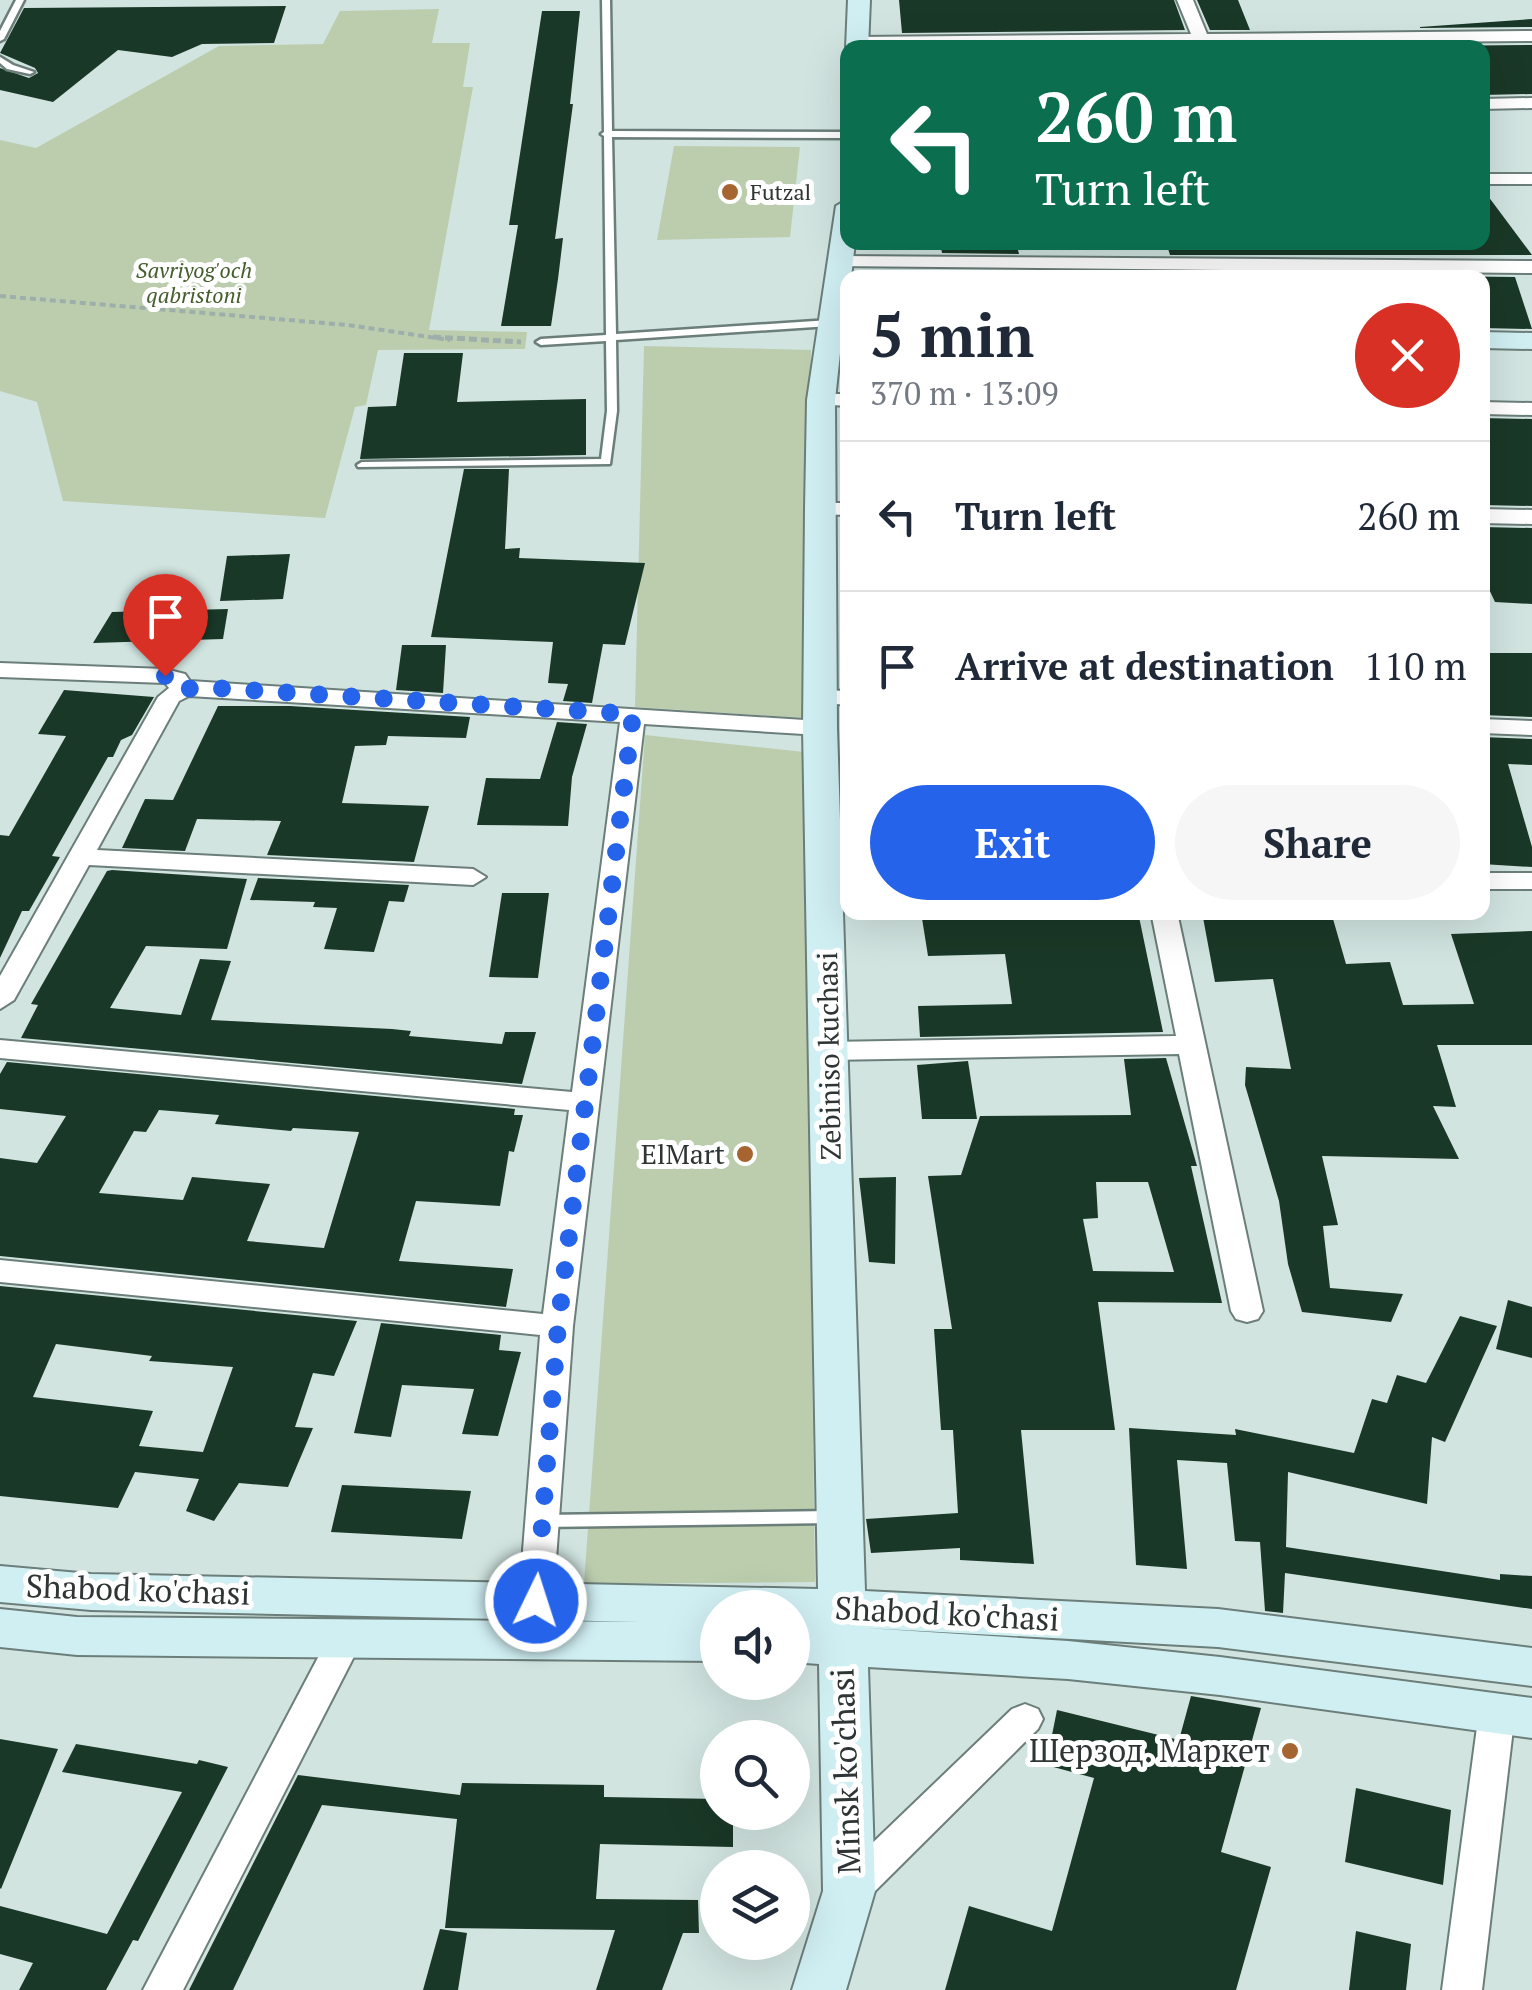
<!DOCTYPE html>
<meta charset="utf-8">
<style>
body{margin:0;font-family:"PT Serif",serif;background:#f6f6f7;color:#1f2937;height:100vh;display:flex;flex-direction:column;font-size:38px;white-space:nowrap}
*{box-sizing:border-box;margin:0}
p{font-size:32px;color:#747a83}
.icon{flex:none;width:55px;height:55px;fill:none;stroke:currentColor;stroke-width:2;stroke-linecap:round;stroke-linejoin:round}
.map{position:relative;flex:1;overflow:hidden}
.panel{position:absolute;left:840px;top:270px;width:650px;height:650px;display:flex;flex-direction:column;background:#fff;border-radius:20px;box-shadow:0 10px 40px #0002}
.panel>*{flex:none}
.guide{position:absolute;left:840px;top:40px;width:650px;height:210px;border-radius:20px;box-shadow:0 10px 40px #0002;background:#0b6e4f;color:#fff;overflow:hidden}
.controls{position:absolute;left:700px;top:1590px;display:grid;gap:20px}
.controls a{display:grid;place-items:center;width:110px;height:110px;border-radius:50%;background:#fff;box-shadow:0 10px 40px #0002;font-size:50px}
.pin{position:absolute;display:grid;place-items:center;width:85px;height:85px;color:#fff;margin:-102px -42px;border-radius:50% 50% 50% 0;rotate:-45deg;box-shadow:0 0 10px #0007}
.pin .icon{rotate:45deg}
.me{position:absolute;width:110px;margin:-55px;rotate:4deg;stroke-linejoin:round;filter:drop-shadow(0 0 8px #0008)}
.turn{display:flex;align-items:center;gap:35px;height:210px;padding:0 30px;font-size:45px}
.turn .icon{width:130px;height:130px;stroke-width:2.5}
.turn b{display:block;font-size:70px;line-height:85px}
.round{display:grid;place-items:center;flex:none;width:105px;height:105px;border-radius:52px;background:#f6f6f7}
.overview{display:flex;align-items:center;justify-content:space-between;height:170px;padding:0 30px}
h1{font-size:60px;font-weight:700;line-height:75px}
.cta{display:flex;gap:20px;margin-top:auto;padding:20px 30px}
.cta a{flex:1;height:115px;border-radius:60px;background:#2563eb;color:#fff;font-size:40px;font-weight:700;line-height:115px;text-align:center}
.cta a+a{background:#f6f6f7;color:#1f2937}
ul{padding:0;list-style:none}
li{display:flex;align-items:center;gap:30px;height:150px;padding:0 30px;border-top:2px solid #e0e1e3}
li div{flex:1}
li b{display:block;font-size:38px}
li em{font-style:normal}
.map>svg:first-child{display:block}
.green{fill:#bccdae}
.building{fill:#1a3827;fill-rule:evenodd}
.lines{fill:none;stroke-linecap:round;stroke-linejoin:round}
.lane-casing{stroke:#6c7e7a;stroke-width:5}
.street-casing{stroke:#6c7e7a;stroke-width:4}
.secondary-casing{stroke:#6c7e7a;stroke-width:4}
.path-far1{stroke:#9eaeab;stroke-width:4;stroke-dasharray:6 4;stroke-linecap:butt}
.path{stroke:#9eaeab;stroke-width:5;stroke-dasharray:8 4;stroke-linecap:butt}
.lane{fill:#fff;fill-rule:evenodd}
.street{fill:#fff;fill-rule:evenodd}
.secondary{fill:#d0eff3;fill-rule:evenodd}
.route{stroke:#2563eb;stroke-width:18;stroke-dasharray:0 32.4}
.poi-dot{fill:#a66431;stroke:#fff;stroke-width:4}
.labels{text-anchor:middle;stroke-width:10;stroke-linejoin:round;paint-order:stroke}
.far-poi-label{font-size:22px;fill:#2e3534;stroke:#fff;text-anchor:start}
.far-park-label{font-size:22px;font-style:italic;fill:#455e2d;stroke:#fff}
.street-label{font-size:28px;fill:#2e3534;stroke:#fff}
.poi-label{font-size:28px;fill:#2e3534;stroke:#fff;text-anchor:end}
.near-street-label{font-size:32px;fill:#2e3534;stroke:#fff}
.near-poi-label{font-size:32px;fill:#2e3534;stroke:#fff;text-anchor:end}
</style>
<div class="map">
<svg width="1532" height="1990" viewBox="0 0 1532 1990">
<rect width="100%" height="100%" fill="#d1e4e0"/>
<path class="green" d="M439,9l-7,34h38l-7,44h10l-44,243 98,2 -2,17 -147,1 -12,55 -11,2 -30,111 -262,-17 -26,-99 -37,-11v-251l36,8 183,-102 104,-2 17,-33z
M674,146l126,1 -10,90 -133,3z
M644,346l167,4 -8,368 -168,-11z
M645,735l159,17 11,830 -231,2z"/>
<path class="building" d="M899,0h275l11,30 -283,3z
M1197,0h41l12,30h-40z
M286,6l-12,37 -72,1 -30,13 -54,-7 -65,52 -53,-12v-22l29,10 9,-5 -3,-5 -35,-15 24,-45z
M542,11h38l-10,93h3l-18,135 8,-1 -5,41 -7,47h-50l17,-101h-9z
M1532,19v8l-112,1v-1z
M1532,45v49l-50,1v-47l-61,-2z
M1482,188l50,67h-362l-4,-13h200l2,4 73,2 6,-2 -2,-4h37z
M940,242h76l3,12 -77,-1z
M945,271l75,1v6h-74z
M1175,273l340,4 17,52 -50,-1v-50h-305z
M404,353h59l-6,49 129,-3v56l-226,4 8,-52 28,-1z
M1482,418l50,1v87l-50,-1z
M464,469h45l-4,80 15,-1 -1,10 126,5 -20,82 -22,-1 -11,59 -29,-2 5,-17 -20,-1 5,-41 -122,-5z
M1482,527l50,1v76l-37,-2 -13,-28z
M290,554l-7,45 -63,2 7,-45z
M228,609l-5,30 -130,4 19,-31z
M402,645h44l-3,48 -47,-3z
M1482,653h50v64l-50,-2z
M64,690l90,7 -22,38 -11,5 -8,17h-5l-56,99 8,1 -31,54h-7l-22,47v-123l9,1 57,-100 -28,-2z
M218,706h72l180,11 -4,21 -78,-2 -2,9 -31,1 -13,57 87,3 -15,56 -147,-7 14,-34 -84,-2 -12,32 -63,-3 23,-49 28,1z
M557,722l30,2 -15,53 -4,49 -91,-1 9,-47 54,1z
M1482,737l50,2v26l-24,-1 24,83v20l-50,-3z
M112,870l135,9 -20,70 -81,-3 -36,62 71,7 19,-56 31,2 -20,59 181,9 19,2 -2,5 93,8 3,-12h31l-14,52 -501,-46 17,-33 -7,-1 76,-133z
M258,878l151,7 -5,17 -15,-1 -15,51 -50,-3 13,-41 -24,-1 2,-5 -65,-2z
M502,893h47l-11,85 -49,-1z
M921,912h217l25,120 -243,5 -2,-31 94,-2 -7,-50 -77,2z
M1202,912h129l15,52 44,-2 13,43 71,-1 -23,-70 81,-3v114h-95l19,62 -23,-1 26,53 -137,-3 16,69 -15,1 7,62 73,6 -12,28 -89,-10 -14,-48 -9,-63 -34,-116 1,-18 45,2 -18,-90 -58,3z
M1166,1058l31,108h-6l31,137 -124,-1 17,128h-94l13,134 -74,-4v-12l-89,5 -5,-34 92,-6 -5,-83h-12l-7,-101h18l-24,-153 33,-1 19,-59 151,-1 -7,-56zM1096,1182h52l26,90 -81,-1 -10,-52 15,-1z
M968,1061l9,58h-55l-5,-54z
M7,1062l508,47 -1,6h9l-9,37 -5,-1 -9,55 -84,-5 -17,60 114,8 -7,38 -506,-51v-98l37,5 29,-47 -66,-7v-35zM159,1110l60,5 -4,9 76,7 2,-3 66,4 -35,116 -77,-7 23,-57 -78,-7 -9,23 -84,-7 35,-62 12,1z
M896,1177l-1,87 -26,-2 -10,-84z
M0,1286l357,35 -23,55 -21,-3 -18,54 18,1 -25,59 -49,-4 -25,38 -28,-10 13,-32 -64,-7 -17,36 -118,-12zM56,1344l96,12 -3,5 84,6 -30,85 -64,-6 14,-35 -120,-14z
M1508,1300l24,7v51l-36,-9z
M1460,1316l37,10 -52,116 -13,-5 -5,67 -139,-32 -2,75 214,33v-6l32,2v33l-247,-36 -2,40 -18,-2 -5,-69 -25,-1 -8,-78 -50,-3 10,109 -51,-4 -7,-137 107,7 -1,-6 119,24 18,-54 15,4 10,-28 29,8z
M381,1323l120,12 -2,15 22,2 -23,84 -36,-2 12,-45 -72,-4 -11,52 -37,-4z
M342,1485l129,6 -9,48 -131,-7z
M1191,1696l70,12 -40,144 50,15 -35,123h-291l24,-84 83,25 42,-153 -48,-13 11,-55 122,30z
M0,1739l58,10 -57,140 -1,-1z
M76,1744l121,20 2,-4 29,7 -90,174 -5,-1 -27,50h-87l14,-27 -33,-9v-48l107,28 75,-142 -120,-20z
M298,1775l162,20 2,-12 142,2v12l114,2v13h15v35l-133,-3 -4,55 102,1 1,33h-16l-21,57h-66l19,-60 -170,-2 12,-109 -135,-14 -89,185h-44z
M1356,1788l95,22 -8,75 -98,-23z
M440,1929l27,4 -9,57h-35z
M1356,1931l55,13 -5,46h-57z"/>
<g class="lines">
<defs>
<path id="lane" d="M16,0h8l-20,39 -4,2v-10z
M602,0h8l2,131 236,1v6l-236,-1 4,197 214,-14 5,3 -5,3 -214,14 1,71 -7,53 -252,3 -1,-2 5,-3 239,-3 6,-48 -1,-70 -65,4 -5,-3 5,-3 65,-4 -2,-199 -3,-2 3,-2z
M0,57l13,8 21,7 -4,2 -23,-5 -7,-6z
M831,1511l6,1 2,5 -2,5 -6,1 -288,4 -6,-1 -2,-5 2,-5 6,-1z"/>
<path id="street" d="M1177,0h16l14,34 325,-3v10l-675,6 -8,-5 8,-5 334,-3z
M1532,98v10l-50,1v-10z
M1482,174h50v10h-50z
M839,256l693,5v12l-700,-7 -2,-4z
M821,394h27v12l-34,-2v-8z
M1482,402l50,1v12l-50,-1z
M820,503h28v12l-36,-1 -3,-5 3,-5z
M1482,509l50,1v14l-50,-1z
M0,663l165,6 20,5 5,7 630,40 12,7 -12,7 -176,-11 -71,602 -20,275 -5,10 -12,4 -12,-4 -5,-10 21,-266 -540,-53v-22l543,54 26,-204 -569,-52v-18l572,52 48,-370 -431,-26 -10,5 -82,149 376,19 13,8 -13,8 -384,-20 -75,135 -14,9v-33l158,-279 11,-9 -4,-5 -165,-6z
M820,690l28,1v14l-36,-3 -4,-5z
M1482,719l50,2v14l-50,-2z
M1482,873h50v16h-50z
M1151,912h26l86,399 -5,8 -11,3 -11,-3 -5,-8 -52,-257 -350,6 -10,-3 -4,-6 4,-6 10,-3 347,-6z
M345,1625l12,4 6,10 -180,351h-40l190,-361z
M1497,1697l13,5 5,10 -33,278h-40l37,-278 5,-10z
M1025,1704l13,5 5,10 -5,10 -174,173 -14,4 -14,-4 -5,-12 5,-12 176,-169z"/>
<path id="secondary" d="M848,0h22l-2,48h-22z
M848,199v43h7l-4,36h-3l-13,122 2,328 28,863 353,18 314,39v38l-314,-39 -352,-19 202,13 152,16 312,41v40l-312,-43 -152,-16 -200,-12 7,224 -29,99h-54l31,-99 -4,-227 -27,-2v-54h-74v53l-641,-6 -77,-8v-38l77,8 563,5 -549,-12 -91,-8v-36l91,8 727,15 -15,-861 2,-219 2,-109 29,-194z
M1482,332l50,1v16l-50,-1z"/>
</defs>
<use href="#lane" class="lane-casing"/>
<use href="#street" class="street-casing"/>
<use href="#secondary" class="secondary-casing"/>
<path class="path-far1" d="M0,296l348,29 102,15"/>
<path class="path" d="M433,337l88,5"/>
<use href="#lane" class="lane"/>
<use href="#street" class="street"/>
<use href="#secondary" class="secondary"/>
</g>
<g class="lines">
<path class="route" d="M165,676l12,3 5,11 16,-3 435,27 -75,612 -22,275"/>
</g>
<g class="poi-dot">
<circle cx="730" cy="192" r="10"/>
<circle cx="745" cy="1154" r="10"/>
<circle cx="1290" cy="1751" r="10"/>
</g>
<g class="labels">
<g class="far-poi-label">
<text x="750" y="200">Futzal</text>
</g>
<g class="far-park-label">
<text x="194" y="278">Savriyog'och<tspan x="194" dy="25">qabristoni</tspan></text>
</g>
<g class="street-label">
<text transform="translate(829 1056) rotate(-91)" y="10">Zebiniso kuchasi</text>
</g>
<g class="poi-label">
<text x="725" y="1164">ElMart</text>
</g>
<g class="near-street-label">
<text transform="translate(138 1590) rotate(2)" y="11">Shabod ko'chasi</text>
<text transform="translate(947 1614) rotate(3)" y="11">Shabod ko'chasi</text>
<text transform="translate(846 1771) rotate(-92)" y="11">Minsk ko'chasi</text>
</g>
<g class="near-poi-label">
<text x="1270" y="1762">Шерзод. Маркет</text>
</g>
</g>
</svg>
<div class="controls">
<a><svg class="icon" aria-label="sound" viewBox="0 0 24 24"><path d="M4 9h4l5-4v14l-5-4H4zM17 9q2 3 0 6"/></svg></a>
<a><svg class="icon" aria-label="search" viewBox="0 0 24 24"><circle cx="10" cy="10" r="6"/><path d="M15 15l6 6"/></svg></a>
<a><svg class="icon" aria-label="layers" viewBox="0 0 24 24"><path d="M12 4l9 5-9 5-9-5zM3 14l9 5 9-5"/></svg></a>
</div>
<div class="pin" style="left:165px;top:676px;background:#d93025"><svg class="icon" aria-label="arrive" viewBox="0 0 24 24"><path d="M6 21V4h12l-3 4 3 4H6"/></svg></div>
<svg class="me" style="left:536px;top:1601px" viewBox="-20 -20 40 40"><circle r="17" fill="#2563eb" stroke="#fff" stroke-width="3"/><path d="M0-11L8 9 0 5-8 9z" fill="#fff"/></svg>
<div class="guide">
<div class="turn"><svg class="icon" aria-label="left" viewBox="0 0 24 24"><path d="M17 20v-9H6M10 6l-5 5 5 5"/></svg><div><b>260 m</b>Turn left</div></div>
</div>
<section class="panel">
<div class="overview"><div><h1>5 min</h1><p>370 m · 13:09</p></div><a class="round" style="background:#d93025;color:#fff"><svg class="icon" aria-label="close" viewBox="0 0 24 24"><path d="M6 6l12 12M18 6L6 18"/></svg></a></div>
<ul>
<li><svg class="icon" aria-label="left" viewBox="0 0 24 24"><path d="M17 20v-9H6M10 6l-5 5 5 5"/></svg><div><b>Turn left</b></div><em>260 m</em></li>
<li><svg class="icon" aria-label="arrive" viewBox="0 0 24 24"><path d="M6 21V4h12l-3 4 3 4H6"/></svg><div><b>Arrive at destination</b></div><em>110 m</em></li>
</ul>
<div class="cta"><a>Exit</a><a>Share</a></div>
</section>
</div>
